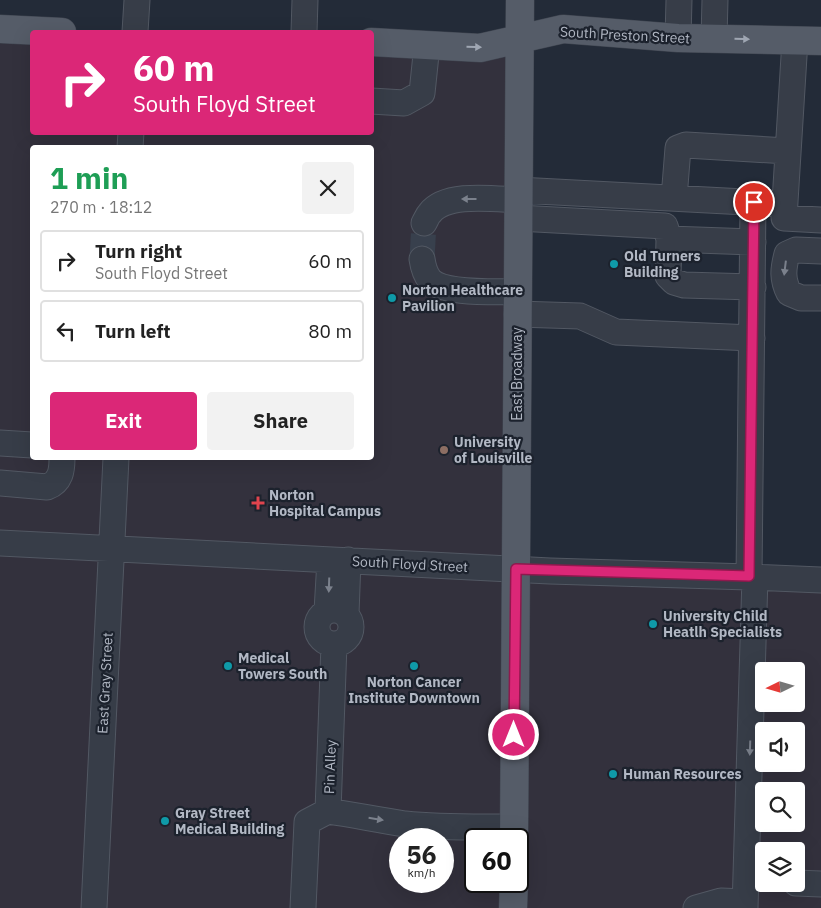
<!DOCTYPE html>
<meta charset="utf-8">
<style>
body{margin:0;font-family:"IBM Plex Sans",sans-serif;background:#f2f2f2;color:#222;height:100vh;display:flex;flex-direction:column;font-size:19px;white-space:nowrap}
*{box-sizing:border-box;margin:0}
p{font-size:16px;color:#767676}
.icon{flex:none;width:28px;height:28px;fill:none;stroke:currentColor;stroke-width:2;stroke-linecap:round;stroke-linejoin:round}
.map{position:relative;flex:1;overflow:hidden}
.sheet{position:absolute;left:30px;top:145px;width:344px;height:315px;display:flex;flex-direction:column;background:#fff;border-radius:5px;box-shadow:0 5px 20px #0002}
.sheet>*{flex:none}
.hud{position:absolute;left:30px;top:30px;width:344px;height:105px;border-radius:5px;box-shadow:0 5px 20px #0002;background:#db2777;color:#fff;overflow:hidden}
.needle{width:32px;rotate:265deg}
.fabs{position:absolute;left:755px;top:662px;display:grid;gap:10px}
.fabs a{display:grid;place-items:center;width:50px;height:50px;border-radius:5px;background:#fff;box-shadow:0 5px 20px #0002;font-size:25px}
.speed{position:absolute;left:389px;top:828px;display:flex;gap:10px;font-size:25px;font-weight:700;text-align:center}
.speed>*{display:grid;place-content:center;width:65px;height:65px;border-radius:50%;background:#fff;box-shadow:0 5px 20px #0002;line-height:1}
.speed small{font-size:12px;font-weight:400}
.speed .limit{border:2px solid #111;border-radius:8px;background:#fff;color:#111}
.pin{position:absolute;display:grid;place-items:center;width:42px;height:42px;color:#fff;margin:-21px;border:2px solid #fff;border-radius:50%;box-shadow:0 1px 5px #0007}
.me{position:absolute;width:55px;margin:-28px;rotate:0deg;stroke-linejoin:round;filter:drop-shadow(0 0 4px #0008)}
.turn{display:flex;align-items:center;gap:18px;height:105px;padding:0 20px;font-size:22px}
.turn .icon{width:65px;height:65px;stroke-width:2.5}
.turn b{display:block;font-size:35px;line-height:42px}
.round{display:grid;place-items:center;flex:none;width:52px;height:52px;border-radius:5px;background:#f2f2f2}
.head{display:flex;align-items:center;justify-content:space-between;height:85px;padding:0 20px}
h1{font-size:30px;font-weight:700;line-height:38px;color:#1e9e55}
.action{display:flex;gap:10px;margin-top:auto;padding:10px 20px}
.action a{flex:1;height:58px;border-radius:5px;background:#db2777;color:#fff;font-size:20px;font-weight:700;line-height:58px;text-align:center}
.action a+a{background:#f2f2f2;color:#222}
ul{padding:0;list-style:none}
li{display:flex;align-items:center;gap:15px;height:62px;margin:0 10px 8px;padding:0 10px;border:2px solid #e0e0e0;border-radius:5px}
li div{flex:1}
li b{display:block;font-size:19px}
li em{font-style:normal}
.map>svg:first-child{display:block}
.medical{fill:#33313d;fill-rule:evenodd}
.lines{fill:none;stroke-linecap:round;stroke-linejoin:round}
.minor-tunnel{stroke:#38404d;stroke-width:25;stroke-dasharray:25 12;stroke-linecap:butt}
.minor-casing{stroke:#525863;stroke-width:27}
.major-casing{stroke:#404651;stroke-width:29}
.minor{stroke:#373d48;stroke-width:25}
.major{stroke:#555c68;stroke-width:28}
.oneway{fill:#9fa6b2}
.oneway2{fill:#7b818c}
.route-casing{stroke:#8e194d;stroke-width:12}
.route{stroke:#db2777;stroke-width:9}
.culture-dot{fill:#0f9aa8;stroke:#1c222d;stroke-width:2}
.education-dot{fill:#8d6e63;stroke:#1c222d;stroke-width:2}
.health-dot{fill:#e0444e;stroke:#1c222d;stroke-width:2}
.labels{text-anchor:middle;stroke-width:4.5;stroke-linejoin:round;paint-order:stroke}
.street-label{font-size:14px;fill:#b2b8c4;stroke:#1c222d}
.poi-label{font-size:14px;font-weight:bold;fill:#b2b8c4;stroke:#1c222d;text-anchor:start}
</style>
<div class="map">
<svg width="821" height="908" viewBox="0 0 821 908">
<rect width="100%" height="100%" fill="#232b38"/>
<path class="medical" d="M0,28l111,4h-79v100h339v-89l148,-4 -3,530 305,11v328h-821zM32,148h339v310h-339zM764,671h32v33h-32zM764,731h32v33h-32zM764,791h32v33h-32zM400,839h42v42h-42zM475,839h43v42h-43zM764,851h32v33h-32z"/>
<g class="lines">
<path class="minor-tunnel" d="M422,259l2,-36"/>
<defs>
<path id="minor" d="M135,32l2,-32
M304,32l1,-32
M678,38l1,-38
M714,38l1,-38
M795,40l-11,178 37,2
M371,101l33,2 18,-10 5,-48
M130,148l1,-16
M518,190l266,14
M674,198l4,-50 8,-3 101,6
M518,218l147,8 4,13
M424,223c2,-3 3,-7 6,-10 16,-21 64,-14 88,-13
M821,251l-25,-1 -9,4c-4,15 -5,25 2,39l12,5h20
M422,259c1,7 3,15 8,21 15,15 67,11 88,12
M753,287l-69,-2 -10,-3 -6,-6 1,-37 84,3
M517,314l63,2 36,16 136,6
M0,443l32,2
M0,483l47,4c14,-5 15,-17 15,-29
M0,543l550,28 199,6 72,3
M749,577l4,-375
M317 627a17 17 0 1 1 34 0a17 17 0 1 1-34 0Z
M327,611l3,-51
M346,614l2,-54
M328,811c26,4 51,9 77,13 36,4 73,3 109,3
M796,883l25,1
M94,908l22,-450
M303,908l4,-86 21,-11 6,-167
M696,908l25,-7 24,1
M745,908l10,-331"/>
<path id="major" d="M0,29l62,3
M371,42l109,6 83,-19 115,9 143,3
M514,839l6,-839
M513,908l1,-27"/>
</defs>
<use href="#minor" class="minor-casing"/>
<use href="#major" class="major-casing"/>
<use href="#minor" class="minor"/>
<use href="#major" class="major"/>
</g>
<defs><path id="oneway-solid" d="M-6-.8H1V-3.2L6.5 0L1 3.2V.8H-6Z" transform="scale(1.25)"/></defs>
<g class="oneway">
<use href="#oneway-solid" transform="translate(742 39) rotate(1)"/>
<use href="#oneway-solid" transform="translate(474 47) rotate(1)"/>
</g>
<g class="oneway2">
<use href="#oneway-solid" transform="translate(469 199) rotate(180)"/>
<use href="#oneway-solid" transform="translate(785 268) rotate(97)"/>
<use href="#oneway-solid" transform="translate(329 585) rotate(92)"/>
<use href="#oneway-solid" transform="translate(750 748) rotate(92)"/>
<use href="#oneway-solid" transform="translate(376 819) rotate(9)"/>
</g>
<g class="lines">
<defs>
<path id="route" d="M514,735l2,-166 233,7 5,-374"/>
</defs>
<use href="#route" class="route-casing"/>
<use href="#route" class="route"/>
</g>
<g class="culture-dot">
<circle cx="614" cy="264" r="5"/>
<circle cx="392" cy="298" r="5"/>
<circle cx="653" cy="624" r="5"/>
<circle cx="228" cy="666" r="5"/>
<circle cx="414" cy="666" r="5"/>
<circle cx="613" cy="774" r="5"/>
<circle cx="165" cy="821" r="5"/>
</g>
<circle class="education-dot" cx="444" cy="450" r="5"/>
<path class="health-dot" d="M255.5 495.5h5v5h5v5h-5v5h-5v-5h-5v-5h5z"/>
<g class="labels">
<g class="street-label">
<text transform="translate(625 35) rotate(3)" y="5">South Preston Street</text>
<text transform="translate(517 374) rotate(-90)" y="5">East Broadway</text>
<text transform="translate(410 564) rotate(3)" y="5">South Floyd Street</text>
<text transform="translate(105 683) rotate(-87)" y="5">East Gray Street</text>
<text transform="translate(330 767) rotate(-88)" y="5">Pin Alley</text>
</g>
<g class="poi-label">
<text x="624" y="261">Old Turners<tspan x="624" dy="16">Building</tspan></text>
<text x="402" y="295">Norton Healthcare<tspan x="402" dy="16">Pavilion</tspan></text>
<text x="454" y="447">University<tspan x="454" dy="16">of Louisville</tspan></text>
<text x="269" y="500">Norton<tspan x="269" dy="16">Hospital Campus</tspan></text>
<text x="663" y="621">University Child<tspan x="663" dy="16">Heatlh Specialists</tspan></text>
<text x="238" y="663">Medical<tspan x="238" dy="16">Towers South</tspan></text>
<text x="414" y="687" text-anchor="middle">Norton Cancer<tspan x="414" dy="16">Institute Downtown</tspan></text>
<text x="623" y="779">Human Resources</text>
<text x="175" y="818">Gray Street<tspan x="175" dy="16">Medical Building</tspan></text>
</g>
</g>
</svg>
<div class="fabs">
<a><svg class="needle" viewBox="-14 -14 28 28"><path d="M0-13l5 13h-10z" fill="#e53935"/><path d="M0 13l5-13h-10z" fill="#767676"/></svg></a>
<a><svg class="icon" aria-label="sound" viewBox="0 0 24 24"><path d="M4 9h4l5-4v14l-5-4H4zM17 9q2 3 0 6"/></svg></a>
<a><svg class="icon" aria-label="search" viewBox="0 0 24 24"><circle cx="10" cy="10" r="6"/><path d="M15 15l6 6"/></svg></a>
<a><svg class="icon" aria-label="layers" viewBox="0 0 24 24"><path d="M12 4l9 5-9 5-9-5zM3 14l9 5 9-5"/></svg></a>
</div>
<div class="speed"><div>56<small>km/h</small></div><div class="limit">60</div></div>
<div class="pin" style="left:754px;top:202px;background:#d93025"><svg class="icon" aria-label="arrive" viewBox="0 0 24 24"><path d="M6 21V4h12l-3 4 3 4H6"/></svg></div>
<svg class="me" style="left:514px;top:735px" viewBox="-20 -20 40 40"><circle r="17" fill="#db2777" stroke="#fff" stroke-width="3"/><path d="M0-11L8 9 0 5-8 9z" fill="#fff"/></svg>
<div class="hud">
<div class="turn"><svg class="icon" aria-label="right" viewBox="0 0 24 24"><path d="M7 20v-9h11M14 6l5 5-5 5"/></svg><div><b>60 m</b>South Floyd Street</div></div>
</div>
<section class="sheet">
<div class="head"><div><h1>1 min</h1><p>270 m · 18:12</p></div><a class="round"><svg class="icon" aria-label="close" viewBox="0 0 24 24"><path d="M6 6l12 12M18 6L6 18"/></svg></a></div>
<ul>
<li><svg class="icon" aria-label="right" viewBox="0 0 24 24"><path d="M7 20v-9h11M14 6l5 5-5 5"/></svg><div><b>Turn right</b><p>South Floyd Street</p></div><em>60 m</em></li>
<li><svg class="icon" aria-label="left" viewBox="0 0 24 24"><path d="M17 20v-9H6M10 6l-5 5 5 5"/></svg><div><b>Turn left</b></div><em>80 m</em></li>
</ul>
<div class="action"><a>Exit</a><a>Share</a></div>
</section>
</div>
